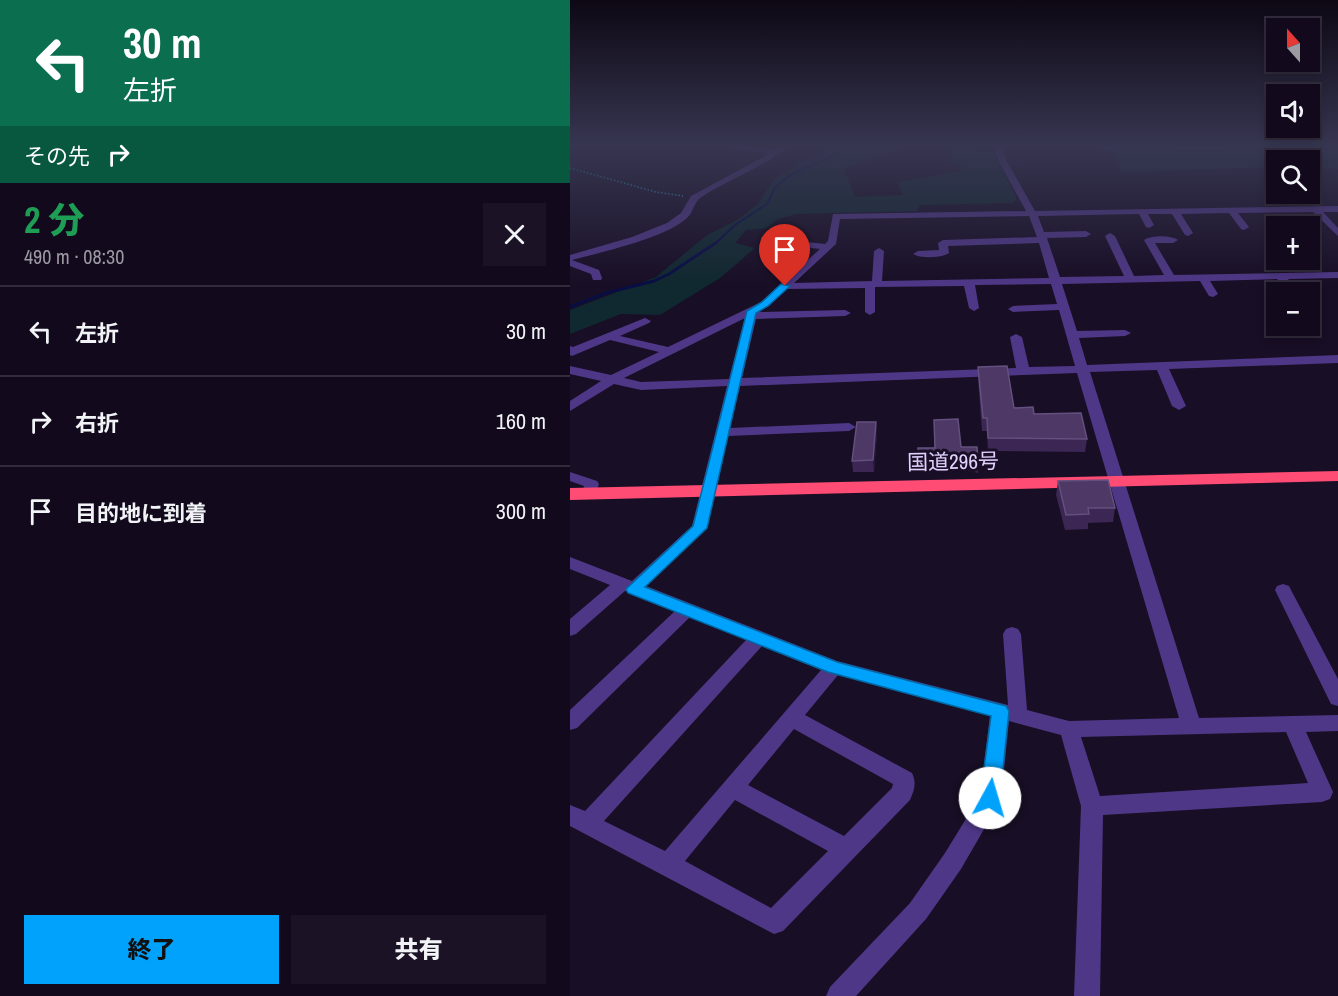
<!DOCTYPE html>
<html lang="ja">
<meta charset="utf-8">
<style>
body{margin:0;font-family:"Archivo Narrow","Noto Sans JP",sans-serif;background:#1b1325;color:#f1f3f6;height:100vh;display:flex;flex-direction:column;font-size:22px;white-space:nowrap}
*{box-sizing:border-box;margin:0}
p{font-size:20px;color:#9c9aa3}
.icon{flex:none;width:33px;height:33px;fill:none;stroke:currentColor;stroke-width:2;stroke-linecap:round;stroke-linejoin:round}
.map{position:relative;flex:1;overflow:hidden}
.drawer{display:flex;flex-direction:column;background:#120a1c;width:570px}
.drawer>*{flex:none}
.guide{background:#0b6e4f;color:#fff;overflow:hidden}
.needle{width:39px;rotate:339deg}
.buttons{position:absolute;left:696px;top:18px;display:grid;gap:12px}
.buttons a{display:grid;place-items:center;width:54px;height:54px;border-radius:0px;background:#120a1c;box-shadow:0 3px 9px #0003,0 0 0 2px #312b3b;font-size:30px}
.pin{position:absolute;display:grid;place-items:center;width:51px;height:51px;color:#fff;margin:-62px -26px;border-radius:50% 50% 50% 0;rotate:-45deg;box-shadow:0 0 6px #0007}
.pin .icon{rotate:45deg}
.me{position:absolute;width:66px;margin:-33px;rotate:6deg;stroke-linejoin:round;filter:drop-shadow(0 0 4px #0008)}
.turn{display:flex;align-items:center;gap:21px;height:126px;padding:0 24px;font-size:27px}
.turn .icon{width:78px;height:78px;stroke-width:2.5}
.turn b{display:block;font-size:42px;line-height:51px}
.then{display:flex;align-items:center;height:57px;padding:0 24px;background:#0003;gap:12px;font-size:22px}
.round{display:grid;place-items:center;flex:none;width:63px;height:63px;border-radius:0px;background:#1b1325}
.headline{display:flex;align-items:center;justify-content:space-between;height:102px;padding:0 24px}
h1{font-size:36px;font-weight:800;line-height:45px;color:#1e9e55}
.button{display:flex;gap:12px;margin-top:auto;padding:12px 24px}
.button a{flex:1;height:69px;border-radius:0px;background:#00a2fc;color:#111;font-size:24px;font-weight:800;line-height:69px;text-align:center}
.button a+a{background:#1b1325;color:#f1f3f6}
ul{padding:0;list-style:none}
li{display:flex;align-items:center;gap:18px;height:90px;padding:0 24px;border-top:2px solid #312b3b}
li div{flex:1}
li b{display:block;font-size:22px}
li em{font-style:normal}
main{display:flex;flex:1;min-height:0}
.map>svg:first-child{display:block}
.green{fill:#10282f}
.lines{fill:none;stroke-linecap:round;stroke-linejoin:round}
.stream-far1{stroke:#080e44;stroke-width:2}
.stream{stroke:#080e44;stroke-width:3}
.path{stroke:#2a9ebb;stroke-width:1.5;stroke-dasharray:1.5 2;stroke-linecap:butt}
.minor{fill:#4e3786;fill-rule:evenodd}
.highway{fill:#ff4c74;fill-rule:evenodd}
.wall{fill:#3b2654}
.shaded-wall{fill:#251539}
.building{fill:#4d3866;stroke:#64507e;stroke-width:1.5}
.route{fill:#00a2fc;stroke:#0069a4;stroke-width:1.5}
.labels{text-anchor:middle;stroke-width:6;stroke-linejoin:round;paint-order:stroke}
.street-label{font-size:21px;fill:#e2d1ff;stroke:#180e25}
</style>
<main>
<section class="drawer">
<div class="guide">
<div class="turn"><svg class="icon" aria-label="left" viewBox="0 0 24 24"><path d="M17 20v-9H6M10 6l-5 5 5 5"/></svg><div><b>30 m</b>左折</div></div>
<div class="then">その先<svg class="icon" aria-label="right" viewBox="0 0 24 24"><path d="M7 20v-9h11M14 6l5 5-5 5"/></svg></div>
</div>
<div class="headline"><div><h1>2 分</h1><p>490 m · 08:30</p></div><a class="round"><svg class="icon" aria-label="close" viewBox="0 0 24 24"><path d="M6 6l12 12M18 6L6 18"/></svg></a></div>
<ul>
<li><svg class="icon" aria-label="left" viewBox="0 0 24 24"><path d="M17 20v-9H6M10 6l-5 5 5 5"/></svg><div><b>左折</b></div><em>30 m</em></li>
<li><svg class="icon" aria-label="right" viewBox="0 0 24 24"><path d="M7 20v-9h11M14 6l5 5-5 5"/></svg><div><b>右折</b></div><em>160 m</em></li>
<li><svg class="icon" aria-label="arrive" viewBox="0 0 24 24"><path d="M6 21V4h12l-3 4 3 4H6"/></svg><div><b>目的地に到着</b></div><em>300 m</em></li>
</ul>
<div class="button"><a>終了</a><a>共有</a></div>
</section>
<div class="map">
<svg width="768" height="996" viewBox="0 0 768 996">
<rect width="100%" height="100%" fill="#180e25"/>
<path class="green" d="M268,145h75l-69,24 11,28 48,-2 -5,-13 62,-11 2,-5 -12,-6 4,-12 39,4 24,47 -5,4 -92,2 -3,6 -121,3 -17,5 -13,9 -20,2 -11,13 20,5 -35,30 -60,37 -39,-1 -51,20v-24l86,-33 51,-42 30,-15 21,-16 16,-25 22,-14z
M553,145h138l-2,6 79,-2v20l-28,-2v-7h-34v7l-154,5 -8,-16z"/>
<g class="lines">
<path class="stream-far1" d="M146,243l19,-18 32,-21 8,-16 7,-7 12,-8 35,-15 18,-13"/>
<path class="stream" d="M0,307l36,-14 48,-12 15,-7 48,-32"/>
<path class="path" d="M513,145l39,6 180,-6
M0,168l86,24 27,4"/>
<path class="minor" d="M0,145h6l-6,4z
M149,145h21l34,5 7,-5h9c-26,23 -61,33 -90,53 -6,5 -7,14 -12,19 -21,21 -87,35 -116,43l27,10 3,8 -1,2h-8l-2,-6 -21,-8v-11l62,-18 35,-14 14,-10 10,-17 78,-42z
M428,145h7l-2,5 3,10 29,51 303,-5v6h-15l15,16v8l-25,-24 -75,1 11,14 -5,3 -3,-1 -12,-16 -48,1 12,19 -5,3 -3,-1 -13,-21h-24l6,11 -5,3 -3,-1 -7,-13 -101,2 6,16 42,-1 5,3 -5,3 -39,1 13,39 64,-1 -19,-40 5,-3 5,3 19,40 30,-1 -20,-35c8,-5 26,-5 34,0l-5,3h-18l19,32 164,-3v6l-50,1 10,13h-10l-11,-13 -67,2 8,13 -5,3 -4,-1 -9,-15 -138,3 15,47 48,-1 6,3 -6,3 -46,2 8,27 251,-10v8l-169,6 17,37 -7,4 -7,-4 -15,-36 -67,2 109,346 139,-3v16l-32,1 27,60 -3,7 -8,3 -219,13 -3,181h-26l7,-190 -20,-71 -52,-14 -8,77 -3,7 -37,64 -35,50 -70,77h-30l4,-9 80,-84 35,-50 35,-57 10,-80 -152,-41 -33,40 107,58c5,10 2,18 -2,27l-127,131 -9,3 -204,-108v-21l15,6 161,-171 -56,-23 -113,111 -7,2v-20l105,-99 -50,-20 -49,43 -6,2v-17l40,-34 -40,-16v-12l62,24 60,-55 35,-140 -86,4 -27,-6 -44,27v-10l31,-20 -31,-7v-8l41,9 48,-23 -49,-12 -38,16 -2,-1v-9l3,1 72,-29 6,3 -2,2 -29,13 48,11 93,-45 59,-53 -56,-7 -3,-1v-4l64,7 3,-3 5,-27 193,-3 -28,-51 -3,-10zM459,216l8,21 -94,3 -5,3 1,7 -21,1 -5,3c8,5 28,4 36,-1l-1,-7 91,-3 10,35 -167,3 2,-30 -5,-3 -5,3 -2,30 -78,2 42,-39 4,-25zM481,284l6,20 -44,2 -5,3 5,3 46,-2 16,56 -46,1 -7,-30 -6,-3 -6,3 6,31 -274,10 14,-59 89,-3 6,-3 -6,-3 -88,2 12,-6 18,-17 78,-1v24l5,3 5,-3v-25l89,-1 5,22 5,3 5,-3 -4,-23zM175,318l-16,61 -88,3 -17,-4zM507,373l102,345 -110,3 -42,-11 -6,-76 -3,-5 -6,-2 -6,2 -3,5 5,71 -171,-44 -191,-75 61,-58 21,-92 121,-5 7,-4 -7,-4 -119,5 10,-42zM192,646l59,24 -156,181 -61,-30zM224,729l99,55 -1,4 -48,48 -96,-51zM716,732l22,51 -208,13 -19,-59zM165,800l93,51 -57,57 -86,-47z
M0,472l27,9 2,3 -5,13h-10l-2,-3 2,-8 -14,-5z
M713,584l6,2 2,4 47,89v27l-7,-2 -56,-114 2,-4z"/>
<path class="highway" d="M768,471v10l-768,19v-12z"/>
</g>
<path class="wall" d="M408,367l36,41 73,31 -2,13 -97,-1 -1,-20h-5l-4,-52z
M306,422l1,11 -3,39h-21l-1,-11z
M391,447l17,15v11l-11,-3 -49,1v-23z
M488,481l57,27 -2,14 -25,1v6l-23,1 -9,-35z"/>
<path class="shaded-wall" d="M306,422l1,11 -3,39 -1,-12z"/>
<path class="building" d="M437,366l7,42 19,-1 1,7 47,-1 6,26 -99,-1 -1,-20h-4l-5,-51z
M388,419l3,28h16l1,15 -11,-3 -49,1v-12h17l-1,-28z
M287,422h19l-3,38 -21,1z
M538,480l7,28h-27l1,6 -23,1 -8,-34z"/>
<linearGradient id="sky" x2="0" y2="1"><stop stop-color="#0d0814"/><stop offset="0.51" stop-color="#373651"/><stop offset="1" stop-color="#373651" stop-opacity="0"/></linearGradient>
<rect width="768" height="285" fill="url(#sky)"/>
<path class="route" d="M211,284l9,2 -22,20 -12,7 -49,215 -62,59 192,75 169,44 3,5 -9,87 -3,6 -7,2 -7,-2 -3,-6 11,-82 -163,-44 -200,-79 -2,-4 67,-63 54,-215 15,-9z"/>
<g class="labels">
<g class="street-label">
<text transform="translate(383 462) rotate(-1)" y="7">国道296号</text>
</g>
</g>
</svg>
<div class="buttons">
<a><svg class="needle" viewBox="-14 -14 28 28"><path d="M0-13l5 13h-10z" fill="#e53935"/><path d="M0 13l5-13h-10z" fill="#9c9aa3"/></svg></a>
<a><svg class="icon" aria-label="sound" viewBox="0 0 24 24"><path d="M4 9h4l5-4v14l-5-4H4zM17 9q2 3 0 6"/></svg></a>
<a><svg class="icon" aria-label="search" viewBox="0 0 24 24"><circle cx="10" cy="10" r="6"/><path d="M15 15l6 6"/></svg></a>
<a>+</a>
<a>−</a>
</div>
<div class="pin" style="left:215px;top:286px;background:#d93025"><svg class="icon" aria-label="arrive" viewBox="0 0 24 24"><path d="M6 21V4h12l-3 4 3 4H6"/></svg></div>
<svg class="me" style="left:420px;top:798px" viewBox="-20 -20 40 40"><circle r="19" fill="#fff"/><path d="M0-13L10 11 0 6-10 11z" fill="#00a2fc"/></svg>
</div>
</main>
